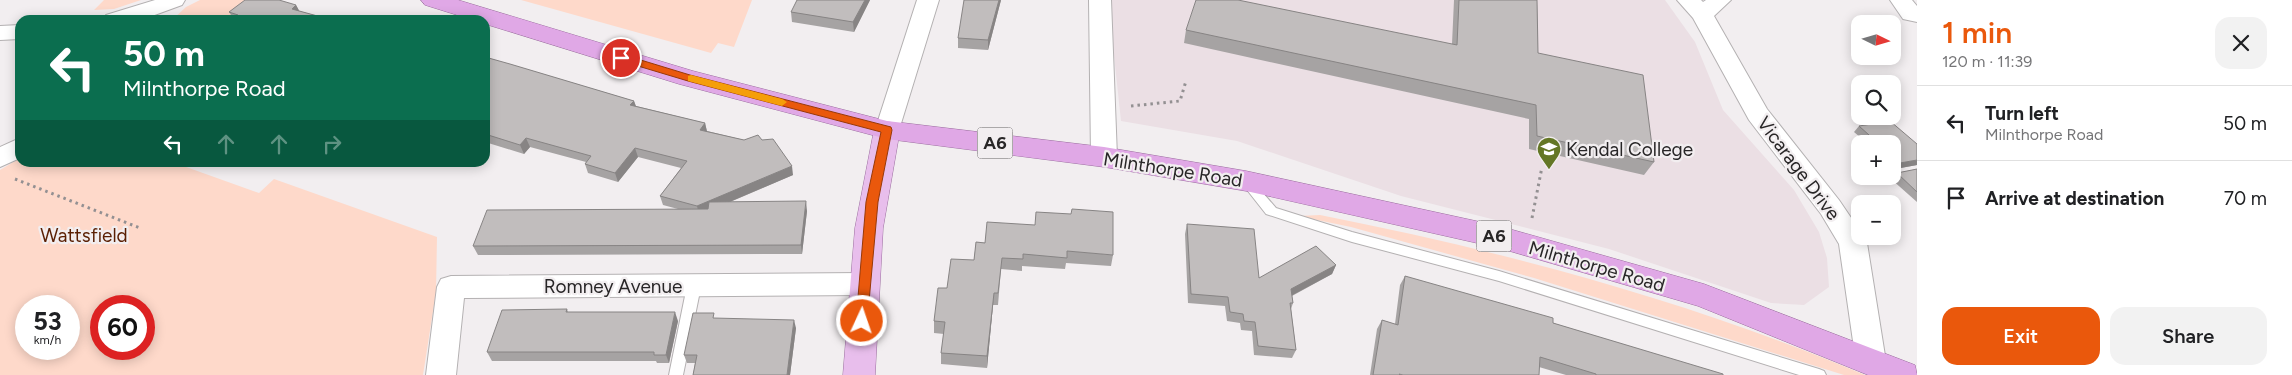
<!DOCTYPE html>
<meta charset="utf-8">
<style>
body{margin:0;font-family:Figtree,sans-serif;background:#f2f2f2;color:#202124;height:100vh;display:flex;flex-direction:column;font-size:19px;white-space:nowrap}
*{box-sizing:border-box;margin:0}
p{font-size:16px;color:#757577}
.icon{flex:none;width:28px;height:28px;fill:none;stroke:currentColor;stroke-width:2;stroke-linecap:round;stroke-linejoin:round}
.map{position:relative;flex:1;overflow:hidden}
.details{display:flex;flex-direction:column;background:#fff;width:375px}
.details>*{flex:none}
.banner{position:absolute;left:15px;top:15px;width:475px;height:152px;border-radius:15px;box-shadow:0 2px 12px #0003;background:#0b6e4f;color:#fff;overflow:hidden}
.needle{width:32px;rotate:95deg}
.controls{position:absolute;left:1851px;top:15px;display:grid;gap:10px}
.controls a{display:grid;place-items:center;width:50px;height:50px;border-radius:10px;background:#fff;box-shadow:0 2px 12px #0003;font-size:25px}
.speed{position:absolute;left:15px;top:295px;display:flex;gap:10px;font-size:25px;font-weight:700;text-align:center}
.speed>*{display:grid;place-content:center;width:65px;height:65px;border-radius:50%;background:#fff;box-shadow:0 2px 12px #0003;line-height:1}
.speed small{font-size:12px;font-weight:400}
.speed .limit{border:8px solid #d22;background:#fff;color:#111}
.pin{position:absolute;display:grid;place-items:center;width:42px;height:42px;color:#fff;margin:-21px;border:2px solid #fff;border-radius:50%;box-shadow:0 1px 5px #0007}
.me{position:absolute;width:55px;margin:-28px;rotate:3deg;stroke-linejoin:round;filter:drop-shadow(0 0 4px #0008)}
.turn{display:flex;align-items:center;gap:18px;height:105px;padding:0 25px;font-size:22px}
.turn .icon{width:65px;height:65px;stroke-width:2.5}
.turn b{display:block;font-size:35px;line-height:42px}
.lanes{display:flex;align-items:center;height:48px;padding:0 25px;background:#0003;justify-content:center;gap:25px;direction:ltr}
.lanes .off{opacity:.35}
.round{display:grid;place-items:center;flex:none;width:52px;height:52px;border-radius:15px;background:#f2f2f2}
.head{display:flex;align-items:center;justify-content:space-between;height:85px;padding:0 25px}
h1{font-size:30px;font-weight:600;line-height:38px;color:#ea580c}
.cta{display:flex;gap:10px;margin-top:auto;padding:10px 25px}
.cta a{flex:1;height:58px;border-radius:15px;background:#ea580c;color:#fff;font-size:20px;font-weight:600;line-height:58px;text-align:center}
.cta a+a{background:#f2f2f2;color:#202124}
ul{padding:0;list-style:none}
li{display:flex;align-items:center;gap:15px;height:75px;padding:0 25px;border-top:1px solid #e0e0e0}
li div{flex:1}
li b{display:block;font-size:19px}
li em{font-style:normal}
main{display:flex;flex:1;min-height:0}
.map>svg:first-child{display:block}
.built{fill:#ebdfe4}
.green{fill:#fed9ca;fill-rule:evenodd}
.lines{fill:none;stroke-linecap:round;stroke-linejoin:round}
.service-casing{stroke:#b4b1b2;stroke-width:2}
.minor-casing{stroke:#b4b1b2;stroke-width:2}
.primary-casing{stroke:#9b6d9f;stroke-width:1}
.trunk-casing{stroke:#9b6d9f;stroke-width:1}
.path{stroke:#939092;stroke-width:3;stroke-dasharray:2.5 4;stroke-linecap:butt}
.service{fill:#fff;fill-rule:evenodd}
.minor{fill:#fff;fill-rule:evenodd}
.primary{fill:#e8beec;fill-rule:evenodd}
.trunk{fill:#e0a8e6;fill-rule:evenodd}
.wall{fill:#a6a3a3}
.shaded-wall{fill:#878484}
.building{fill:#c1bdbd;stroke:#878484}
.route{fill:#ea580c;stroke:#983908}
.slow{fill:#f59e0b}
.labels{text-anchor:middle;stroke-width:4.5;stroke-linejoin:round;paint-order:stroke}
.shield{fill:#f2eef0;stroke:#656263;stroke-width:1}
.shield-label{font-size:18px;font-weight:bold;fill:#282627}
.poi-label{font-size:19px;fill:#282627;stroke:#f2eef0;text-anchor:start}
.street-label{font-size:19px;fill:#282627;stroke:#f2eef0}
.park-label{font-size:19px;fill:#5a1f03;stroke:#f2eef0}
</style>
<main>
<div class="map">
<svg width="1917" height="375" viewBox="0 0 1917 375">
<rect width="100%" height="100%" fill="#f2eef0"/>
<path class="built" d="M1108,0h557l30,42 28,68 71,80 25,42 8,26 2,29 -25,18 -33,-2 -162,-54 -208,-53 -164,-55 -116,-20z"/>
<path class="green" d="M104,0h37l-27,9 -20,1z
M200,0h52l-12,8 -11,12h-57l14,-13z
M521,0h231l-18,47 -16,-4 -7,10z
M20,158v4l155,1 84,30 15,-14 163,58 -1,55 -13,83h-423v-205zM69,306v43h-43v-43zM101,306h43v43h-43z
M1320,215c187,37 370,86 545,160h-21l-310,-97 -183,-51 -53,-11z"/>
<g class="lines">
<defs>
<path id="service" d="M1246,176l4,2 26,30 76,24 147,39 320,98 5,2 2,4h-27l-300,-94 -147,-39 -86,-28 -26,-33z
M694,281l5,1 2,4 -18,89h-14l18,-89 2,-4z"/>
<path id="minor" d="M155,0h30l-3,5 -41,15h-38l3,-5z
M917,0h22l-40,130 -3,6 -9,3 -9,-3 -3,-6z
M1089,0h22l6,157 -4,7 -9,2 -9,-2 -4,-7z
M1677,0h24l2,2 3,-2h25l-17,16 53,93 72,91 21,31v5h3l4,7 19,119 -4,9 -11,4 -11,-4 -4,-9 -17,-118 -18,-30 -72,-94 -56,-102z
M1890,0h22l5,6v16l-14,-3z
M20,25v14l-20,1v-14z
M20,138v20l-20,9v-20z
M864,273l10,3 4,8 -4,8 -10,3 -400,3 -8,77h-30l11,-88 4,-8 10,-3z"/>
<path id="primary" d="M887,121l9,2 4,7 -17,98 -8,147h-32l12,-147 19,-98 4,-7z"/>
<path id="trunk" d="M421,0h37l235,71 194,50 217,26 142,24 253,55 205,58 211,81 2,10h-49l-170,-69 -199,-58 -253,-57 -142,-24 -217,-28 -208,-55 -194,-60v-4h-12l-48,-15z"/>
</defs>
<use href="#service" class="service-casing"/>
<use href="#minor" class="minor-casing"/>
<use href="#primary" class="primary-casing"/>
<use href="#trunk" class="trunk-casing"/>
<path class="path" d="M1131,106l49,-5 6,-20
M15,179l125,49
M1532,218l10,-51"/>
<use href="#service" class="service"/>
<use href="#minor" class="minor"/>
<use href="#primary" class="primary"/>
<use href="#trunk" class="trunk"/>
</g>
<path class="wall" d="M870,0l-16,32 -62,-10 -1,-10z
M1001,0l-13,50 -30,-2v-10z
M1454,0h83l1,53 116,109 -10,13 -115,-26v-30l-345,-76 2,-13 266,14z
M296,5l3,6 33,9h-99l-1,-1 1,-1 -4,-6z
M485,57l149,44 2,5 69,17 2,8 37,9h18l31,35 -63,27 77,9 -5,43 -324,1 -5,-9 205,-37 -15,-4 -3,-9 21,-28 -43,-11 -20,25 -30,-9 -3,-9 1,-2 -56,-15 -6,7 -39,-12z
M1859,126l58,18v21l-22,4 -3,-3v-22h-24l-14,-12z
M1917,169v33l-26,-23 6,-6z
M1187,224l72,54 77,-13 -4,9 -40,22 1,7 -2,6 5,41 -4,8 -38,-3 -2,-24 -11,-1 -1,-7 -13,-2 -2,-15 -37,-3 -3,-69z
M976,242l137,13 -2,11 -45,-3 -1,6 -43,-3v5l-21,-2 -3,36h-5l-6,63 -46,-4v-11l3,-19 -10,-1v-12l13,-33 27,-28z
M1405,276l148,47 170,52h-157l-27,-8v8h-169l7,-46 5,-9 13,4 5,-39z
M567,309l1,3 110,9 -9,42h-12l-1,-2h-164l-5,-9z
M716,319l80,9 -6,47h-97l2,-12h-8l-3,-8z"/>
<path class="shaded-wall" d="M865,0h5l-16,32 -1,-10z
M999,0h2l-13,50v-10z
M296,5l5,9 -9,-5z
M634,101l3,9 -7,-5z
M705,123l2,9 -7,-2z
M526,138l4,9 -6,7 -4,-9z
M635,148l3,9 -20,25 -3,-9z
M1917,160v5l-22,4 5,-6z
M792,166l1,9 -94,40 -2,-9z
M806,201l1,10 -5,43 -1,-9z
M1336,265l-4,9 -45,24 4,-9z
M994,293l-1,12 -6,63v-12z
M675,312l3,9 -9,42 -3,-8z
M794,320l2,8 -6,47h-3z"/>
<path class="building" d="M245,0h34l17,5 -4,4 40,11h-96l-4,-1 6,-4 -9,-3z
M797,0h68l-12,22 -62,-10z
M964,0h35l-11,40 -30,-2z
M1196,0h42l219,45 2,-45h78l1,53 105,22 11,87 -117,-26 -1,-31 -350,-75z
M485,57l25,7 124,37 -4,4 75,18 -5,7 44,10 14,-5 4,5 11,-1 19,27 -95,40 -37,-10 27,-35 -52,-13 -20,25 -30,-9 6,-8 -65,-18 -6,7 -35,-11z
M1890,121l27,23v16l-17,3 -8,-7v-12h-13l-20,-18z
M1917,169v23l-20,-19z
M806,201l-5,44 -328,1 14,-36 221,-1 1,-7z
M1072,209l41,3v43l-46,-4v7l-44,-4v5l-21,-1 -4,35h-4l-7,63 -46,-3 4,-31 -11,-1 4,-33h9l4,-29 23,1 2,-18 9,1 2,-21 48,3 1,-13 35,2z
M1187,224l67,5 5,49 57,-32 20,19 -45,24 2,14h-3l6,47 -38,-4 -3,-24 -11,-1 -1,-7 -13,-2 -2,-15 -37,-3z
M1405,276l148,42v5l170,51v1h-127v-1l-56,-17 -1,18h-136l-4,-1 1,1h-27l9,-55 16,5z
M567,309l-1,3h109l-9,43h-12v-3h-167l15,-42z
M693,313h21l-1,5 81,2 -7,55h-94l4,-20h-13z"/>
<path class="route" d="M621,54l69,21 201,52 1,3 -14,72 -11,122h-9l-2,-3 10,-119 15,-70 -193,-51 -70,-21 -2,-2z"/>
<path class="slow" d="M691,75l91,24 5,3 -5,4 -94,-25v-5z"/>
<defs>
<symbol id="university-pin" viewBox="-11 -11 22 30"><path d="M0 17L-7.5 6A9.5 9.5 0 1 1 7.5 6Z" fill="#647726" stroke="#f2eef0"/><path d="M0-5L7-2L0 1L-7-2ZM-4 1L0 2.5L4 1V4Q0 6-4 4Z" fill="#fff"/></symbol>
</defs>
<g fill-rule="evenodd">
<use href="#university-pin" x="1535" y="135" width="28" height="38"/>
</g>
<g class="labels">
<g class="shield">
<rect x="977.5" y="127.5" width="35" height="31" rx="4"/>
<rect x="1476.5" y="220.5" width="35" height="31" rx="4"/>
</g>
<g class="shield-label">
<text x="995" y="149">A6</text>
<text x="1494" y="242">A6</text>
</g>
<g class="poi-label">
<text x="1566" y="156">Kendal College</text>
</g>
<g class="street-label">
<text transform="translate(1799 168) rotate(53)" y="7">Vicarage Drive</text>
<text transform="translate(1173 169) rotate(9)" y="7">Milnthorpe Road</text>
<text transform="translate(1597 266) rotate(16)" y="7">Milnthorpe Road</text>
<text x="613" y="293">Romney Avenue</text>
</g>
<g class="park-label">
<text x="84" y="242">Wattsfield</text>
</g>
</g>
</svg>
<div class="controls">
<a><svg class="needle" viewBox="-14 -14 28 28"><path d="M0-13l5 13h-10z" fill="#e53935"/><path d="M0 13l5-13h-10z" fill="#757577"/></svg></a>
<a><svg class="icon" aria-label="search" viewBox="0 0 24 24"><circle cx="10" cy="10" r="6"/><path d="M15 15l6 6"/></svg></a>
<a>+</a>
<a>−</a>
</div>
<div class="speed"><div>53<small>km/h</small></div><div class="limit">60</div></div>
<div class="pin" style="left:621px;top:58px;background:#d93025"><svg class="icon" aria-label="arrive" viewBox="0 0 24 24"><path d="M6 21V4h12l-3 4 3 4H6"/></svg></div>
<svg class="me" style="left:862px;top:321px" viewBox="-20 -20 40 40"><circle r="17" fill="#ea580c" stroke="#fff" stroke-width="3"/><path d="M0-11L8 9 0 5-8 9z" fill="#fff"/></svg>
<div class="banner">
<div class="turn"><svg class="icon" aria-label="left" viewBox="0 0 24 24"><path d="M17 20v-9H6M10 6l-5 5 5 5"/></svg><div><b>50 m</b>Milnthorpe Road</div></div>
<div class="lanes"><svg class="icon" aria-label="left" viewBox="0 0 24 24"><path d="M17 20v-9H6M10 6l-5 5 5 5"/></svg><svg class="icon off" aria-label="ahead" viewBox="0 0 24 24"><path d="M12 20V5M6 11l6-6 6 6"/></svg><svg class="icon off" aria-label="ahead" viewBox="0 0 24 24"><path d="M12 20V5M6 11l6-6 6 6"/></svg><svg class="icon off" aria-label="right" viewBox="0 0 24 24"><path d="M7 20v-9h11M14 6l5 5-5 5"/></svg></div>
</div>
</div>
<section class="details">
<div class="head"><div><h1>1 min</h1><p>120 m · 11:39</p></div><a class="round"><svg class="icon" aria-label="close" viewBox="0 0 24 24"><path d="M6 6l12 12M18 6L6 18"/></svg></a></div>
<ul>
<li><svg class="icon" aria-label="left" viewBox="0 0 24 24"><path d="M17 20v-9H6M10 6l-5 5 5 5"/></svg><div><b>Turn left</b><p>Milnthorpe Road</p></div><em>50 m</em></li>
<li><svg class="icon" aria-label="arrive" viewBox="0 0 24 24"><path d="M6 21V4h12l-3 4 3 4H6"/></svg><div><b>Arrive at destination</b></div><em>70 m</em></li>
</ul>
<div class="cta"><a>Exit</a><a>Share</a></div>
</section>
</main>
